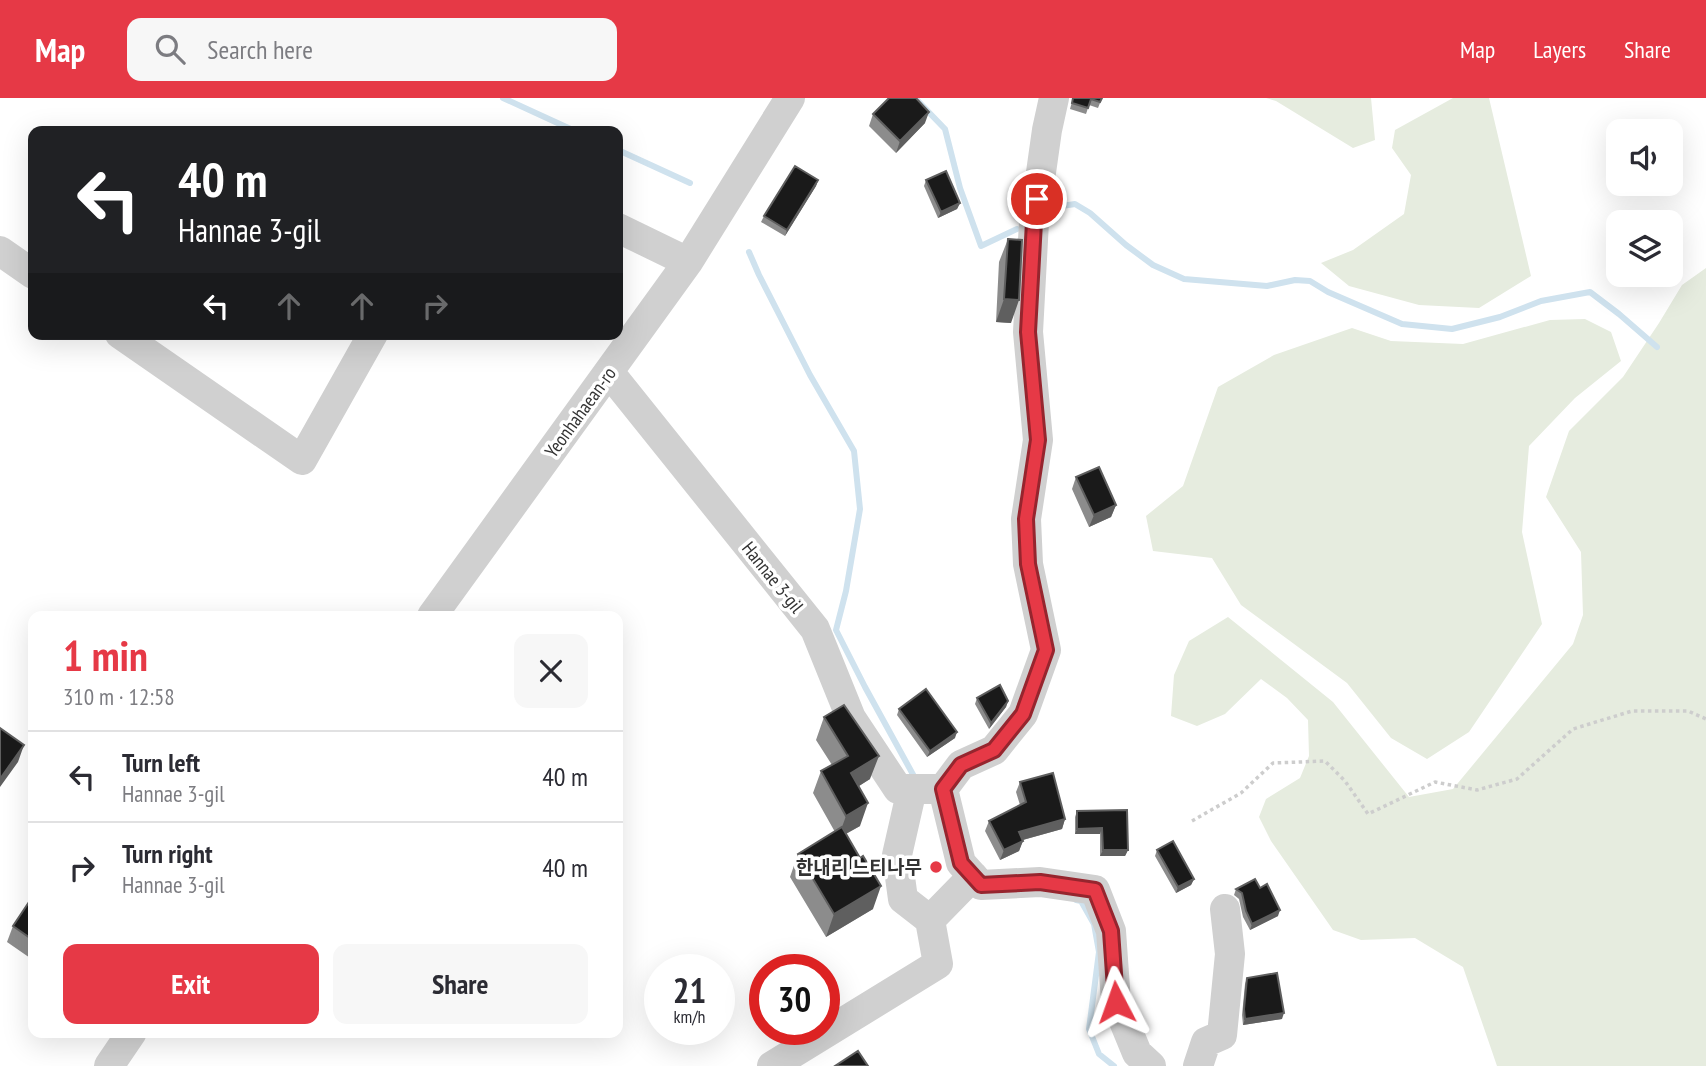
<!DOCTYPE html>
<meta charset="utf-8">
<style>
body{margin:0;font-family:"PT Sans Narrow","Noto Sans KR",sans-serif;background:#f7f7f7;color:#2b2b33;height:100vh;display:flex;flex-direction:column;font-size:26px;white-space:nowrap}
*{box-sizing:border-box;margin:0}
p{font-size:23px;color:#7c7c81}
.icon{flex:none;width:38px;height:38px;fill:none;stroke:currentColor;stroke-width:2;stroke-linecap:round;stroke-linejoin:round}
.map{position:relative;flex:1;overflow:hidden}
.details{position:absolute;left:28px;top:513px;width:595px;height:427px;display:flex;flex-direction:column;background:#fff;border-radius:14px;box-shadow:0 7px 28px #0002}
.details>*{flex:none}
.top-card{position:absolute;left:28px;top:28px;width:595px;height:214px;border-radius:14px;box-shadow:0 7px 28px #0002;background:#202124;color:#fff;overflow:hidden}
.controls{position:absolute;left:1606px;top:21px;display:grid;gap:14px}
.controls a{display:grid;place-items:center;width:77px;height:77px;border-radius:14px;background:#fff;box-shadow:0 7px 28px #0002;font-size:35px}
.speed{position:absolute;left:644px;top:856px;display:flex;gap:14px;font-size:35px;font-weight:700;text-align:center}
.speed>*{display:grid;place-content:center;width:91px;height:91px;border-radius:50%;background:#fff;box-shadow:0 7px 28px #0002;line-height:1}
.speed small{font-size:18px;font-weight:400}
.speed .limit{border:10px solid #d22;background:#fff;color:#111}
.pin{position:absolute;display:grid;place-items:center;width:60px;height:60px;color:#fff;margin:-30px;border:4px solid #fff;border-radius:50%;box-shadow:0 2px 7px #0007}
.me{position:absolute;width:77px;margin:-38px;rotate:356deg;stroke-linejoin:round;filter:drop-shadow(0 0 5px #0008)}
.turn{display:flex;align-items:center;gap:24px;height:147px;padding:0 35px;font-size:32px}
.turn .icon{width:91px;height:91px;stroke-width:2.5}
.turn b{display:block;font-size:49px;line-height:60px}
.lanes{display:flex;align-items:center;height:66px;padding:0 35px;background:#0003;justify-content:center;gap:35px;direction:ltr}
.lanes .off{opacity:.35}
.round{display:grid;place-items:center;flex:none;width:74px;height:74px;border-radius:14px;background:#f7f7f7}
.summary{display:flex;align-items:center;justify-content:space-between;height:119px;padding:0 35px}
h1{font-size:42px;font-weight:700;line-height:52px;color:#e63946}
.cta{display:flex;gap:14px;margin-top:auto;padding:14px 35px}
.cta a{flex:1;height:80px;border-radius:14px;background:#e63946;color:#fff;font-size:28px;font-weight:700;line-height:80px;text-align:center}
.cta a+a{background:#f7f7f7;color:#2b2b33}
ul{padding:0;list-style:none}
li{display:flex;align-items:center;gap:21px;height:91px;padding:0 35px;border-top:2px solid #e1e1e2}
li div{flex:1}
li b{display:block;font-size:26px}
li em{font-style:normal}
header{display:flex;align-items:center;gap:42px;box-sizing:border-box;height:98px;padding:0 35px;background:#e63946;color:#fff}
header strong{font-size:33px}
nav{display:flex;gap:38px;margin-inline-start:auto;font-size:24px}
.search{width:490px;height:63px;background:#f7f7f7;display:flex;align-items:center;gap:18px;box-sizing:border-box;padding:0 24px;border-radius:14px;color:#7c7c81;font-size:26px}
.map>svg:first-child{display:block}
.green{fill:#e6ecdf}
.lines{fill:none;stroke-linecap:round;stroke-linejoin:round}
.stream{stroke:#cfe2ee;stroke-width:6}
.path{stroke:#cdcdcd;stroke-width:3.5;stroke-dasharray:3.5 3.5;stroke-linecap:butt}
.minor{stroke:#d0d0d0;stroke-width:30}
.wall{fill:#8c8c8c}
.shaded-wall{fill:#5f5f5f}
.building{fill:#1a1a1a;stroke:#5f5f5f;stroke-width:2}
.route-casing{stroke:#96252e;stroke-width:18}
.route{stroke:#e63946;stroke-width:12}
.poi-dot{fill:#e63946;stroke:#fff;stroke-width:2.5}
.labels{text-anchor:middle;stroke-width:7;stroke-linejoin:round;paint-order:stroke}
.street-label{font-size:19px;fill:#333;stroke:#fff}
.poi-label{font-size:19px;font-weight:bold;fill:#333;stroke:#fff;text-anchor:end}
</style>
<header>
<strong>Map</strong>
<div class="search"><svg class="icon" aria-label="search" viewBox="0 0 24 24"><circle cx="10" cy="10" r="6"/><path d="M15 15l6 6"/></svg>Search here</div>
<nav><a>Map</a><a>Layers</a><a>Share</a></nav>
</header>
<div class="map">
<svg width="1706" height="968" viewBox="0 0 1706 968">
<rect width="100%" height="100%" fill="#fff"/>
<path class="green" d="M1266,0h105l4,42 -22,8 -77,-47z
M1453,0h36l42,178 -52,32 -60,-3 -70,-19 -28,-23 32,-13 51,-36 7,-39 -19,-27 3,-18z
M1706,170v798h-209l-34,-99 -48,-29 -54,2 -28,-10 -62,-89 -12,-24 7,-18 34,-21 9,-22 -1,-36 -21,-22 -26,-19 -36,35 -28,12 -26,-10 3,-41 15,-34 39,-24 105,85 76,95 44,-8 120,-145 10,-29 -2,-63 -35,-55 23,-66 54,-54 36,-54 23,-38z
M1585,221l26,13 10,29 -46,37 -46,48 -7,86 20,92 -73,108 -42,27 -36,-21 -44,-55 -106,-78 -29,-47 -59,-7 -7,-35 37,-30 35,-99 56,-32 78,-27 39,13 72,3 87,-24z"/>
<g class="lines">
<path class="stream" d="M503,0l72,33
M915,0l30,31 15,59 21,58 36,-17
M618,52l72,33
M1048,116l14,-8 13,-2 15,9 36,32 27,20 31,14 83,7 28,-6 15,1 18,11 74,32 50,5 48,-12 41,-16 49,-9 29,22 38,33
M749,154l10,23 51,100 44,76 6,58 -14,82 -10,39 29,57 51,93
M1076,802l5,1 13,23 5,28 -10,77 10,25 15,12"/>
<path class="path" d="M1192,723l49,-28 32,-30 52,-2 20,20 23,33 67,-32 42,8 40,-11 56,-50 59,-18h56l18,8"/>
<path class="minor" d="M618,130l70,34
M0,153l33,23
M120,236l182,126 71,-126
M609,274l206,257 36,89 47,71h45
M432,518l256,-354 102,-164
M912,691l-15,66 6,44 27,21
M943,691l18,-24 33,-15 29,-36 23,-64 -18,-86 -2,-45 12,-79 -10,-108 6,-110 13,-92 7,-32
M943,691l18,74 20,22 59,-3 55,8 16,41 5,71 21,51 14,13
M109,968l23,-34
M772,968l166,-102 -8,-44 43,-44
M1198,968l8,-24 16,-7 8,-81 -5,-45"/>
</g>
<path class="wall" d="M1073,0h29l-4,10 -9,-3 -3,9 -16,-5z
M873,16l52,9 -29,30 -27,-27z
M818,82l-2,6 -31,50 -24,-14 3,-6z
M926,82l34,23 -3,6 -19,9 -14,-32z
M1008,141l3,84 -15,-1 3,-60z
M1076,379l40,28 -5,12 -22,10 -17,-38z
M977,600l31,3 -2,6 -17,22 -14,-25z
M899,611l56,29 -28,19 -30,-42z
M824,619l46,62 -11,7 1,40 -14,8 27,75 -47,28 -36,-60 8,-23 37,-22 -22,-39 8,-22 11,-6 -16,-25z
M1020,684l45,37 -3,10 -39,11 -4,11 -19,9 -15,-29 4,-10 31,-16 -4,-13z
M1127,712l1,40 -3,6h-25v-22h-25v-17l2,-6z
M1157,752l37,29 -3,6 -15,8 -21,-37z
M1260,790l18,28 -28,14 -7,-13 -4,-18 -5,-4 2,-6z
M33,798v64l-26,-18 6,-16z
M1247,880l35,41 -39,6 -1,-10 3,-31z"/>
<path class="shaded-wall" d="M929,14l-4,11 -29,30 4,-12z
M818,82l-2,6 -31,50 2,-6z
M960,105l-3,6 -19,9 3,-6z
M1004,201l15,1 -8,23 -15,-1z
M1116,407l-5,12 -22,10 5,-12z
M1008,603l-2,6 -17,22 2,-6z
M957,634l-2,6 -28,19 3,-6z
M24,647l-6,17 -18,25v-8z
M879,658l-9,23 -27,17 8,-23z
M868,705l-8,23 -22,12 8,-22z
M1065,721l-3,10 -47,13 4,-10z
M1102,730l-2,6h-25l2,-5z
M1023,743l-4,10 -19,9 4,-10z
M1103,752h25l-3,6h-25z
M1194,781l-3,6 -15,8 2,-6z
M881,788l-8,23 -47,28 8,-23z
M1280,812l-2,6 -28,14 2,-6z
M1284,915l-2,6 -39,6 2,-6z"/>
<path class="building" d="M889,0h27l13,14 -29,29 -27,-27z
M1073,0h29l-2,4 -9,-3 -3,9 -16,-5z
M795,68l23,14 -31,50 -23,-14z
M946,73l14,32 -19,9 -15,-32z
M1008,141l14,1 -3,60 -15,-1z
M1099,369l17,38 -22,10 -18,-38z
M1000,587l8,16 -17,22 -14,-25z
M926,591l31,43 -27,19 -31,-42z
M844,607l35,51 -28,17 17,30 -22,13 -25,-45 27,-15 -24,-39z
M0,630l24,17 -24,34z
M1053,675l12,46 -46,13 4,9 -19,9 -15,-29 37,-19 -6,-20z
M1127,712l1,40h-25l-1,-22 -25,1v-18z
M842,729l18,31 3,-2 18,30 -47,28 -36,-60z
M1173,743l21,38 -16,8 -21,-37z
M1255,781l5,9 7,-4 13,26 -28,14 -6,-13 -4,-18 -6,-4z
M33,798v44l-20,-14z
M1277,875l7,40 -39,6 -1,-10 3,-31z
M858,953l10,15h-33z"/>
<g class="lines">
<defs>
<path id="route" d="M1037,101l-3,23 -6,110 10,108 -12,79 2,45 18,86 -23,64 -29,36 -33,15 -18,24 18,74 20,22 59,-3 55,8 16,41 5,71"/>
</defs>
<use href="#route" class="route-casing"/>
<use href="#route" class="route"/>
</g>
<circle class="poi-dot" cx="936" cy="769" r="7"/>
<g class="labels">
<g class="street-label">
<text transform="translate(580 314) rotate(-54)" y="7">Yeonhahaean-ro</text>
<text transform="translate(773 479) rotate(51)" y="7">Hannae 3-gil</text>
</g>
<g class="poi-label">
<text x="922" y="776">한내리 느티나무</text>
</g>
</g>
</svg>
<div class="controls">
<a><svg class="icon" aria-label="sound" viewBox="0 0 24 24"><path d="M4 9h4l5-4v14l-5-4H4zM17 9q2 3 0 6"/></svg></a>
<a><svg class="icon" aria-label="layers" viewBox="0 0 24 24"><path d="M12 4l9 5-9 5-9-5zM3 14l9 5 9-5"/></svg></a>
</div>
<div class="speed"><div>21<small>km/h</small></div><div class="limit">30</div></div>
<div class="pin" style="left:1037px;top:101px;background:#d93025"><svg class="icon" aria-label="arrive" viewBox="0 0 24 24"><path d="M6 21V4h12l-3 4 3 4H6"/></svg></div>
<svg class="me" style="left:1116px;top:904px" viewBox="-20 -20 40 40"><path d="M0-17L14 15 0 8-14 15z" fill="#e63946" stroke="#fff" stroke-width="4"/></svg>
<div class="top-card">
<div class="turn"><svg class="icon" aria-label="left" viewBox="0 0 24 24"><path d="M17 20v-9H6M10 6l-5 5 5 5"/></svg><div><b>40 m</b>Hannae 3-gil</div></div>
<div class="lanes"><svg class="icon" aria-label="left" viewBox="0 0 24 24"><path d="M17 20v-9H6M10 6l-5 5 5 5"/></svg><svg class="icon off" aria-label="ahead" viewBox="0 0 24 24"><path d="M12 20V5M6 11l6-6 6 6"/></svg><svg class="icon off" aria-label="ahead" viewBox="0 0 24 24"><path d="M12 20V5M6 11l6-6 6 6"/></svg><svg class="icon off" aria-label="right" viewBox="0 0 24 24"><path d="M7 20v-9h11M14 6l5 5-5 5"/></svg></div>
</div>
<section class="details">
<div class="summary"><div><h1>1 min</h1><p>310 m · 12:58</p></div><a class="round"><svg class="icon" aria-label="close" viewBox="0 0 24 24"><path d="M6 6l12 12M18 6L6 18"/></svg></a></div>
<ul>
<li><svg class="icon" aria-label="left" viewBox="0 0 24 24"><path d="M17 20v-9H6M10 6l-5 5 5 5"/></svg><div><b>Turn left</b><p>Hannae 3-gil</p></div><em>40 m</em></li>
<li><svg class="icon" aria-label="right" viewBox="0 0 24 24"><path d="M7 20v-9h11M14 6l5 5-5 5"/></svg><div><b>Turn right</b><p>Hannae 3-gil</p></div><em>40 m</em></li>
</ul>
<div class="cta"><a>Exit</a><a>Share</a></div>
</section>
</div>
